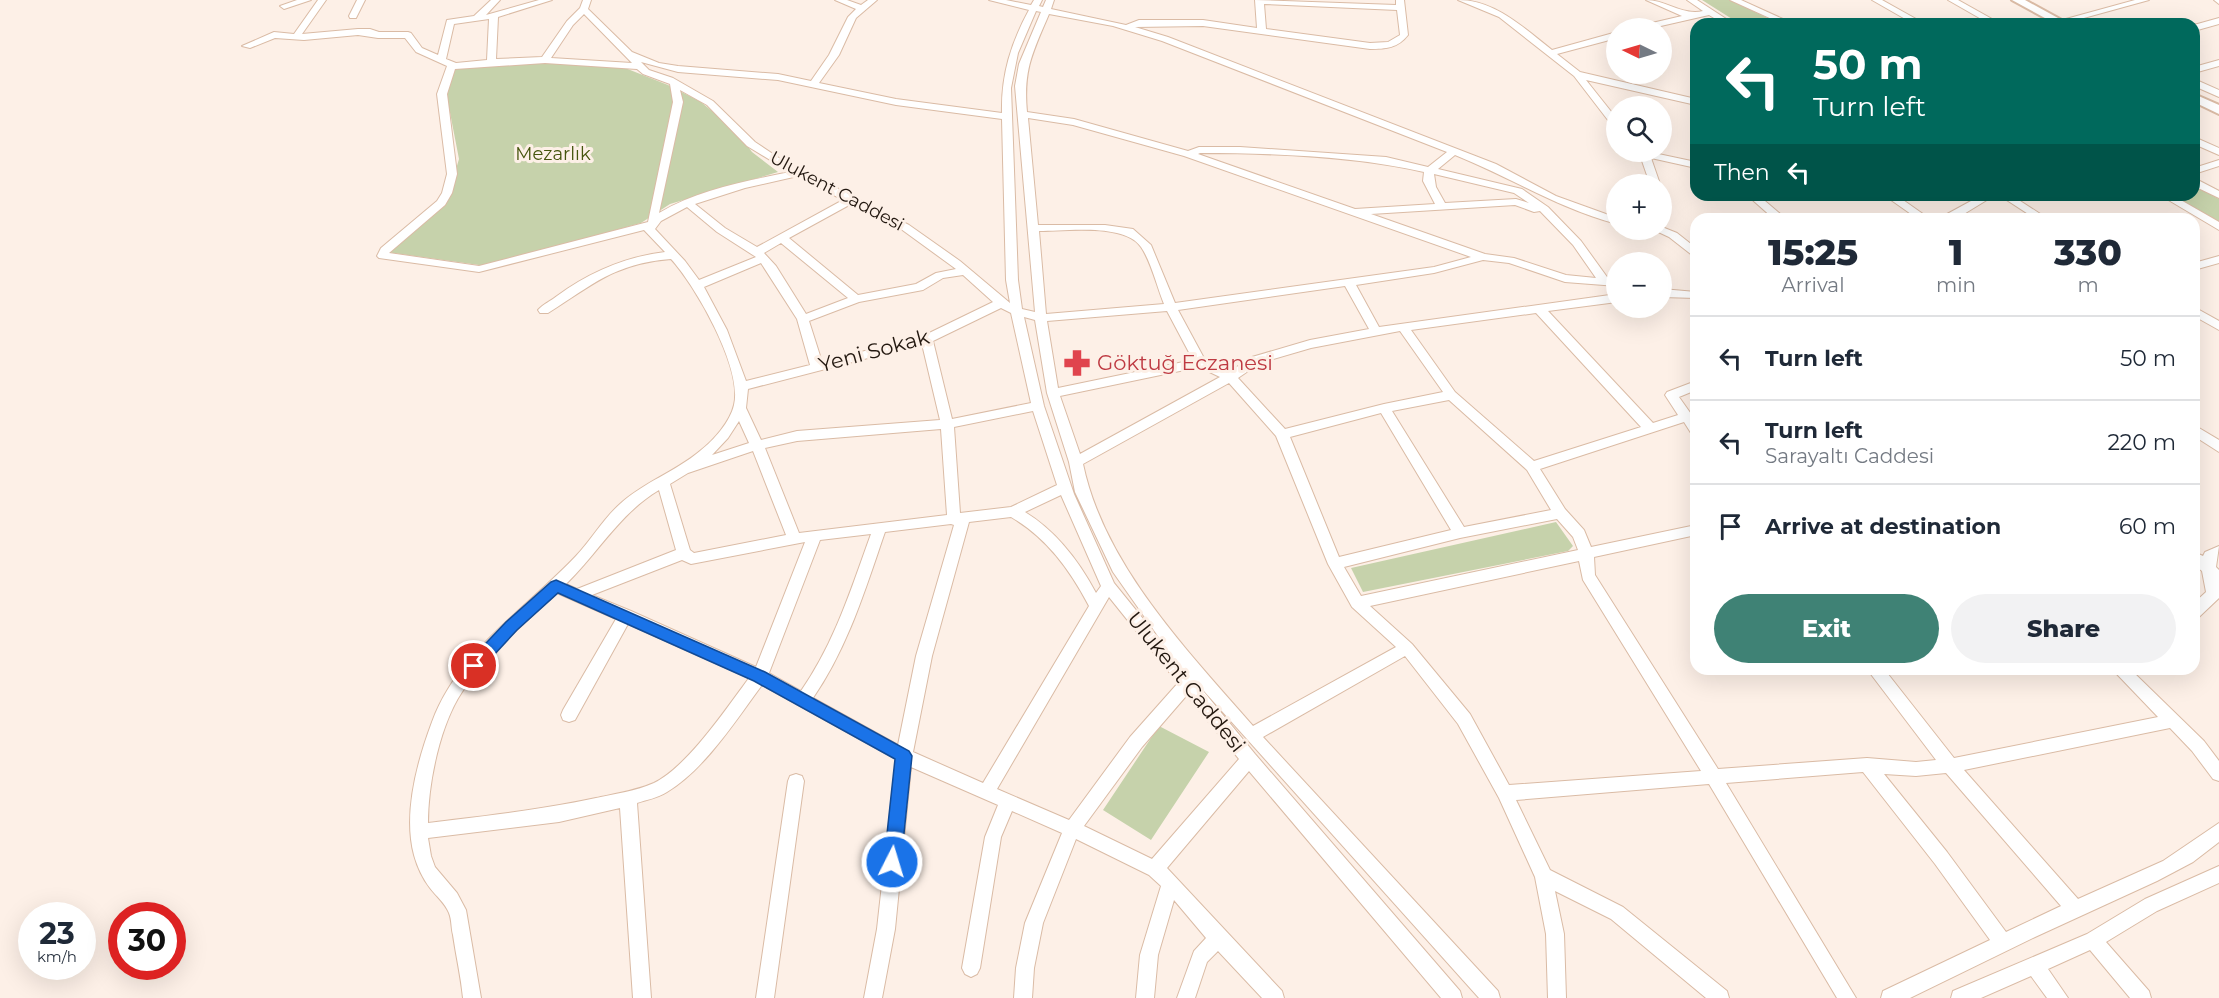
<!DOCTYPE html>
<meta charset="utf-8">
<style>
body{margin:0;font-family:Montserrat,sans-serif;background:#f2f2f3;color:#1f2937;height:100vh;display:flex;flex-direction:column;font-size:22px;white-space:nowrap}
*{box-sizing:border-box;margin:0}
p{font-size:20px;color:#747a83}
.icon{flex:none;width:33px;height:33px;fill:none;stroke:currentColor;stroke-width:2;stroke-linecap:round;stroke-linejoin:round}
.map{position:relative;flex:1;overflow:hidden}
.panel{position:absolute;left:1690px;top:213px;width:510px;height:462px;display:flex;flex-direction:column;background:#fff;border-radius:18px;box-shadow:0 6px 24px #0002}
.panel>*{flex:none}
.guide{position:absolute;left:1690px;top:18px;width:510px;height:183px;border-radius:18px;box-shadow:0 6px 24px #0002;background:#00695c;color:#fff;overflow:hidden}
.needle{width:39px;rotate:275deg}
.tools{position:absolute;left:1606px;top:18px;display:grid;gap:12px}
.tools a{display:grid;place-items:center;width:66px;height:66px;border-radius:50%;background:#fff;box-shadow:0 6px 24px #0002;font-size:30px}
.speed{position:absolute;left:18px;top:902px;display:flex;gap:12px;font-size:30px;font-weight:700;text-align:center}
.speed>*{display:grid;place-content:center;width:78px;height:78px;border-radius:50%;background:#fff;box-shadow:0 6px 24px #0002;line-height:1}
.speed small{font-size:15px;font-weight:400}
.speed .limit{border:9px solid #d22;background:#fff;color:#111}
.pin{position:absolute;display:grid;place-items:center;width:51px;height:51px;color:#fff;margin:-26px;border:3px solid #fff;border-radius:50%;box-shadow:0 2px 6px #0007}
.me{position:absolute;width:66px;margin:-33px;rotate:5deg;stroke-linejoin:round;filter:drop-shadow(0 0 4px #0008)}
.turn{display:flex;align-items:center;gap:21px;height:126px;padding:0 24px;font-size:27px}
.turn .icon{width:78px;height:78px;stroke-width:2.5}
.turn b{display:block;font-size:42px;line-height:51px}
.then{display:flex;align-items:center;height:57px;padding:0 24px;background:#0003;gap:12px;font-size:22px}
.eta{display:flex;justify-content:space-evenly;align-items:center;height:102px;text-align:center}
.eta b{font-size:36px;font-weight:800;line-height:42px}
.cta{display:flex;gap:12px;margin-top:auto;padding:12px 24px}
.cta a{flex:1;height:69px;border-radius:36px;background:#3f8275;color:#fff;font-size:24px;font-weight:800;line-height:69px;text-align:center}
.cta a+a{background:#f2f2f3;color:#1f2937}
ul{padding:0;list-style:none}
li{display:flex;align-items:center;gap:18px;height:84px;padding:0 24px;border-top:2px solid #e0e1e3}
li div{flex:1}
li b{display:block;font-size:22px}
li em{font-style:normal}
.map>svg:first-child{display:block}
.green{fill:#c6d2ab}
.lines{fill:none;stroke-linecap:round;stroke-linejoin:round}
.minor-casing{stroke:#dabba5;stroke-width:2}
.major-casing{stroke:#dabba5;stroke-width:4}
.minor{fill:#fff;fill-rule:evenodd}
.major{fill:#fff;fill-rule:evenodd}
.route{fill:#1a73e8;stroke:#114b97;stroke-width:1.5}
.labels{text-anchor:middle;stroke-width:6;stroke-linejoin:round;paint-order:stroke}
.far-park-label{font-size:18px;fill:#45540c;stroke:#fdf0e7}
.far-street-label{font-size:18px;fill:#231810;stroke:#fdf0e7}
.street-label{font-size:21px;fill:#231810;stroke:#fdf0e7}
.health-label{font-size:21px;fill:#be3a42;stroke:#fdf0e7;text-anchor:start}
</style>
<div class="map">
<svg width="2219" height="998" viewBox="0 0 2219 998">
<rect width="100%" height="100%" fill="#fdf0e7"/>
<path class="green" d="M1702,0h28l50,24h-40z
M567,62l58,6 43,17 33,17 36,30 15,20 26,20 -108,32 -29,19 -155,43 -100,-14 60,-49 13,-44 -13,-67 5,-23 48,-5z
M2195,186l24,13v23l-47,-27h22z
M1556,522l17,24 -5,5 -205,41 -12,-24z
M1159,726l50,26 -58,88 -48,-30z"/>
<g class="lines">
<defs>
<path id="minor" d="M297,0h14l-27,9 -4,-3z
M318,0h8l-24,34 56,-5h12l9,3h29l3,1 11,15 16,7 9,-35 27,-4 17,-16h9l-14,15 53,-15h13l-54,17 -2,42 46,-2 25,-36 13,-13 3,-8h8l-3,9 44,43 27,11 19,3 100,8 33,7 18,-26 19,-38 8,-8 -21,-9h12l14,5 7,-5h9l-21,18 -17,37 -20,28 77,16 106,14c-1,-38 9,-70 27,-103l-40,-10h17l25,5 3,-5h8l-3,6 4,1 3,-7h8l-3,9 75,16 13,-5h64l54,8 -2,-28 141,5v-5h8l4,35c-10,13 -22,14 -38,14l-167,-23 -68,1 33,10 328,127 60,32 61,22v6c-58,-15 -107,-47 -162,-69l-17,14 84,20 26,18 33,34 26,36 10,3v6l-52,-4 -56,-19 -26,-3 -49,13 -78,12 23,42 238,-33v8l-69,9 105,112 25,-8 -13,-20 2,-3 29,-11v9l-17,7 17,24v13l-5,-1 -7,-11 -144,47 25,40 19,21 7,17 105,-22v10l-102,22 1,18 123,194 149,-11 49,4 20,-2 -69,-91h17l70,89 204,-41 -46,-48h18l74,72 15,20v20l-6,-2 -21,-28 -22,-23 -206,42 114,129 85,-38 56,-38v19l-26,20 -36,19 -122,56 -125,61h-29l2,-7 107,-51 -55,-76 -72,-92 -137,11 130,215h-19l-128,-214 -193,16 34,70 73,37 104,84 2,7h-23l-95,-79 -56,-28 9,43 2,64h-18l-2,-64 -11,-57 -36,-79 -41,-74 -53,-68 -142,81 235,254 2,7h-21l-284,-317 60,73 205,237 2,7h-21l-192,-227 -82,97 115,123 2,7h-22l-44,-47 -11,11 -12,36h-18l17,-47 12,-13 -32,-38 -16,55 -4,43h-18l4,-43 21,-69 -12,-11 -73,-36 -33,84 -9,45 -2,30h-18l2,-30 9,-45 37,-90 -50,-22 -11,26 -21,131 -3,6 -6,3 -6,-3 -3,-6 23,-131 13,-32 -87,-38 -16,162 -13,69h-18l13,-69 19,-170 -134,-74c-26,35 -57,84 -95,107 -9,6 -21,8 -30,11l14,195h-18l-13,-190 -61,14 -131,16 3,18 4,11 22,26 9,17 15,88h-18c-2,-21 -7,-42 -10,-63 -2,-7 -1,-15 -4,-22 -4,-10 -13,-17 -19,-25 -7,-9 -13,-22 -16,-33 -11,-41 3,-93 18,-133 26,-71 94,-113 144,-166 16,-17 27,-37 44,-52 24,-22 55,-32 80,-53 14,-11 30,-29 34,-46 9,-37 -39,-120 -63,-146 -58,5 -77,25 -123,54h-8l-2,-3c5,-6 13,-9 19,-14 33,-24 67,-39 108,-44l-21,-22 -165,42 -100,-14 -2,-2 4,-8 56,-47 5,-8 5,-19 -10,-80 10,-28 -31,-14 -11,-14h-27l-20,-3 -54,5 -29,-2 -25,10 -8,-2 32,-14 20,2zM1264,4l133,6 3,25 -12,7 -18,1 -104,-14zM1036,11l5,1 -22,52 -4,22 20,226 -13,-3 -4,-29 -7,-192 7,-35zM584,14l48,49 -81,-5 22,-33zM1049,14l64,12 49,15 285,111 -19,15 -42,-10 -146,-10h-41l-11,4 -114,-32 -47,-7c-4,-43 6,-60 22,-98zM489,19l-2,41 -31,3 -10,-4 8,-35zM641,62l37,10 100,8 118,25 106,14 4,161 4,23 -50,-42 -51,-36 -127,-65 -27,-18 -42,-41 -40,-23 -24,-8zM545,63l92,6 6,5 27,10 3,18 -25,120 -169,44 -90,-13 56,-48 7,-12 5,-19 -10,-80 8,-25zM680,90l27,15 40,41 43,26c-44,9 -92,18 -131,41l24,-111zM1028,118l45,7 111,31 287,101 -37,10 -259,36 -24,-58 -18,-16 -28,-4h-67zM1200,153c72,0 154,3 224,19l-1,9 12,23 -80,5 -157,-55zM1434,174l80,19 15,10 -13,-4 -71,4 -9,-16zM798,176l45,24 -86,47 -32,-19 -30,-24 50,-16zM851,204l50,25 55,40 -20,4 -20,11 -58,11 -69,-57zM1515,205l19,7 6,-1 33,34 23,33 -30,-3 -52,-17 -29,-4 -114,-40zM687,207l30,25 39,25 -57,23 -14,-19 -30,-32 6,-8zM1039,231c26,0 86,-8 102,16 10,14 16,40 23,57l-118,10zM781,243l67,55 -42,16 -30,-48 -12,-13zM761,263l36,56 13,46 -64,16 -19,-51 -23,-43zM963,275l30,27 -70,34 -101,26 -13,-41 50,-19 64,-12 20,-12zM1345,286l24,43 -59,11 -58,17 -23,15 -24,-12 -27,-50zM1001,308l10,5 20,90 -79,16 -19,-78zM1167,311l26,49 -135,28 -11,-67zM1536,313l105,114 -107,34 -79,-69 -44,-62zM1024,317l11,3 12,73 22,69 6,30 38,80 52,74 -51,-63 -40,-89 -30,-88zM1400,331l43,61 -59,12 -99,25 -47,-51 22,-15 51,-15zM922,344l18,76 -143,11 -36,9 -15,-32 2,-19zM1199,367l21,10 -140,77 -20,-58zM1229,383l47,53 52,128 24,43 44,40 -143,79c-66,-76 -149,-161 -170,-262zM1449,400l78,70 24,40 -87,17 -72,-116zM1033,411l24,74 -46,22 -51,6 -6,-86zM1381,413l70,117 -112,27 -49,-120zM739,421l10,22 -37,12 16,-17zM941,429l6,86 -148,18 -34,-85 32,-7zM753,451l33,84 -92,18 -4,-3 -20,-66 18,-11zM659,490l17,60 -99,39 -11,-5c32,-31 53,-70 93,-94zM1061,495l40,91 -5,7c-17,-32 -40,-62 -71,-81zM1011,517c36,21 59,53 78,89l-106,177 -70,-31 19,-96 37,-134zM1557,519l16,18 5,13 -217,46 -17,-29 116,-29zM951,524l3,1 -38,131 -18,89 -85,-47c35,-51 52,-108 72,-166zM871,534c-20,55 -36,108 -70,157l-32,-18 51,-133zM805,542l-49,125 -125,-56 -39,-16 90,-35 9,4zM1579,561l4,19 118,191 -192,14 -39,-71 -58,-70 -42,-38zM557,593l59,26 -53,91 -2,5 2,5 6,2 6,-2 53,-96 121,54c-23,31 -61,88 -95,105 -18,8 -39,11 -58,15 -56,12 -112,18 -168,25 0,-40 12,-98 34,-131 26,-39 62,-68 95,-99zM1109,597l69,86 -48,54 -61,83 -72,-31zM1187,695l52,64 -87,100 -68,-33 58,-79zM1946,773l115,133 -55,26 -59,-80 -63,-78 32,2z
M357,0h8l-9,18h-6l-1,-2z
M1458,0c37,0 66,28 94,50l65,-18v6l-60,16 23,18 116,27v6l-110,-25 31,39v10l-3,-1 -40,-52 -75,-59z
M1646,0c20,0 37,16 57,11l-16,-11h10l37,24h-10l-15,-9 -57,13h-14l1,-2 43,-10z
M1730,0h11l53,24h-11z
M1872,0h10l43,24h-11z
M1948,0h10l43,24h-11z
M2135,0h14l-87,24 -7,-2z
M2214,0h5v4z
M2219,18v6l-25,7v-6z
M2045,19l3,1v4h-15z
M2219,60v6l-25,7v-6z
M2194,79l25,11v7l-25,-11z
M2194,137l25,11v7l-25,-11z
M1636,152h13l47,10v6l-45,-10 9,26h-10l-9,-26z
M2219,160v6l-25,8v-6z
M2194,178l25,13v7l-25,-12z
M1747,195h11l28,24h-12z
M1884,195h12l34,24h-12z
M1982,195h13l-36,22 -21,2z
M1999,195h12l37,24h-12z
M2160,195h12l47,27v8z
M1662,227l15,6 19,15v8l-4,-1 -23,-18 -15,-7h8z
M2219,256v7l-25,7v-7z
M1662,289l34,3v6l-34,-1z
M2194,307l25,14v9l-25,-14z
M2194,425l25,15v12l-25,-16z
M2219,546l-3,21 3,3v28l-20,19 -5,2v-16l12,-11 -4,-21 -8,-6v-13l9,4 2,-4z
M796,774l6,2 2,5 -30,217h-18l32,-217 2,-5z
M2219,866v17l-62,28 -51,31 43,49 2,7h-21l-40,-48 -42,19 20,29h-21l-16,-22 -50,22h-30l2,-7 134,-57 58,-35z"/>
<path id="major" d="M2012,0h13l44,24h-13z
M2194,94l25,11v9l-25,-12z"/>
</defs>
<use href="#minor" class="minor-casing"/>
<use href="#major" class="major-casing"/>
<use href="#minor" class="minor"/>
<use href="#major" class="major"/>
</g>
<path class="route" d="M556,580l209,92 144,79 3,5 -11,106 -3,5 -6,3 -6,-3 -2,-5 11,-103 -141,-78 -196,-88 -41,37 -38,41 -5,2 -6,-2 -2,-5 2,-4 38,-40 45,-40z"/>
<defs>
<symbol id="pharmacy-bare" viewBox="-9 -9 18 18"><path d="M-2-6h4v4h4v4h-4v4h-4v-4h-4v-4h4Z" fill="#e0444e" stroke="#fdf0e7" stroke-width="2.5" paint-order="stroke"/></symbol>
</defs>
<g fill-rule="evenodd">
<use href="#pharmacy-bare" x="1058" y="344" width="38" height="38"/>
</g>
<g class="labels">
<g class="far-park-label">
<text x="553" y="160">Mezarlık</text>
</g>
<g class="far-street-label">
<text transform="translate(837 191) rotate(28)" y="6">Ulukent Caddesi</text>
</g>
<g class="street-label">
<text transform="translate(874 351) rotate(-15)" y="7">Yeni Sokak</text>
<text transform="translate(1186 682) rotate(51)" y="7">Ulukent Caddesi</text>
</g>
<g class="health-label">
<text x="1097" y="370">Göktuğ Eczanesi</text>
</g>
</g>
</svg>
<div class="tools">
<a><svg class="needle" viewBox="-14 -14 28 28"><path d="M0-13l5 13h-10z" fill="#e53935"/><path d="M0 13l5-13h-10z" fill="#747a83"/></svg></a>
<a><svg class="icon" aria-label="search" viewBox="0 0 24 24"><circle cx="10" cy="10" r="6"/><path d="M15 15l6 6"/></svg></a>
<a>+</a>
<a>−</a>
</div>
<div class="speed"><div>23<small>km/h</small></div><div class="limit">30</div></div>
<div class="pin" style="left:474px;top:666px;background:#d93025"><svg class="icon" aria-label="arrive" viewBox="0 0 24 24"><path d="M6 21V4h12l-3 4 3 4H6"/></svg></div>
<svg class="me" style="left:892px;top:862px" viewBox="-20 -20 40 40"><circle r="17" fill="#1a73e8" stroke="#fff" stroke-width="3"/><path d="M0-11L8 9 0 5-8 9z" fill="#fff"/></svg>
<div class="guide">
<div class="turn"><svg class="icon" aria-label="left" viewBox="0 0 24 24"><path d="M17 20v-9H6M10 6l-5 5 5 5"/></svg><div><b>50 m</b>Turn left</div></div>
<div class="then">Then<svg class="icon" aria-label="left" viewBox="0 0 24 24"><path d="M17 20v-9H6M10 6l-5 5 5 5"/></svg></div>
</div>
<section class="panel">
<div class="eta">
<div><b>15:25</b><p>Arrival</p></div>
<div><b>1</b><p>min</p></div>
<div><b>330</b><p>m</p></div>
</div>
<ul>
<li><svg class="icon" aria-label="left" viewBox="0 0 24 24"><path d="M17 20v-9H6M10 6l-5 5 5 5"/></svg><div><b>Turn left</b></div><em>50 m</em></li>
<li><svg class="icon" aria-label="left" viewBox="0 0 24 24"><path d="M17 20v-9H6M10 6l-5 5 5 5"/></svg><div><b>Turn left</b><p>Sarayaltı Caddesi</p></div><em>220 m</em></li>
<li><svg class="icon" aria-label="arrive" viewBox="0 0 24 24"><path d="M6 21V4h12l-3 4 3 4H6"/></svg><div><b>Arrive at destination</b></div><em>60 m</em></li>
</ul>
<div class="cta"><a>Exit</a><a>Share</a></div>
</section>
</div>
